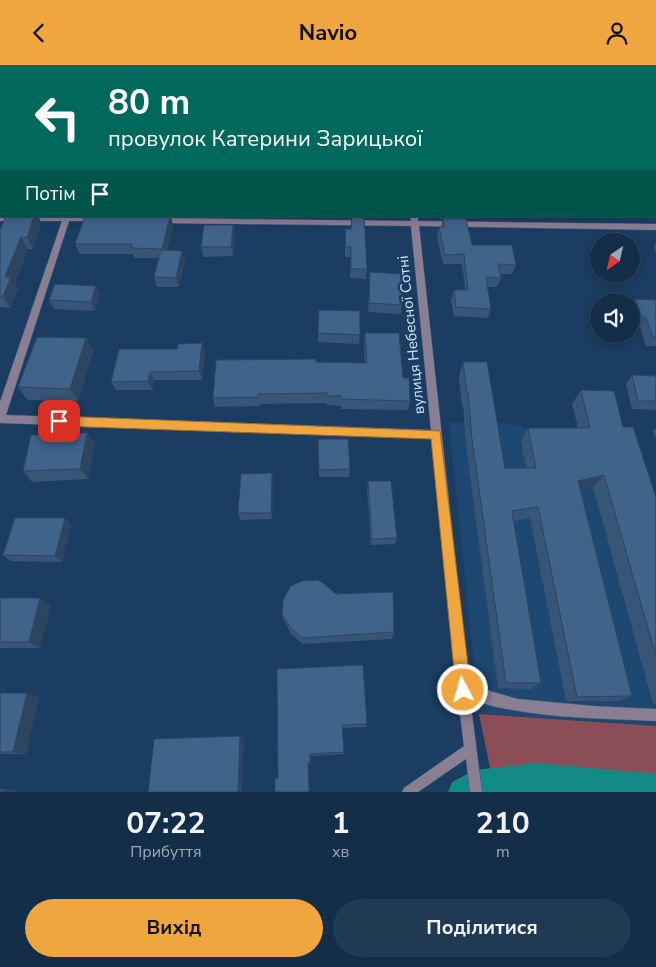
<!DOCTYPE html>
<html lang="uk">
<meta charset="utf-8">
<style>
body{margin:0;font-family:"Nunito Sans",sans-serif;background:#213a53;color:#f1f3f6;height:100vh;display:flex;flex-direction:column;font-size:19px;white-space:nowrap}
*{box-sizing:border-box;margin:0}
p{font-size:16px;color:#9da8b4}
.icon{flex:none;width:28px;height:28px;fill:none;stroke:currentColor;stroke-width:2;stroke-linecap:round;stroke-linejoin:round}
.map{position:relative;height:727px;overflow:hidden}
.drawer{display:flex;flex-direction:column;background:#142e49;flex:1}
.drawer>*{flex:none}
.guide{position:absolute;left:0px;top:0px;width:656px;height:152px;box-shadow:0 2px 12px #0003,0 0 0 1px #334a61;background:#00695c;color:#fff;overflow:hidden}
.needle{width:32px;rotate:214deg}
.buttons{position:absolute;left:590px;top:168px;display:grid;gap:10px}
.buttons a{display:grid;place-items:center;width:50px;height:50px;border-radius:50%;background:#142e49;box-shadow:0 2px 12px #0003,0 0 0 1px #334a61;font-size:25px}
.pin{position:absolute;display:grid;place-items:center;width:42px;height:42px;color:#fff;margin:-21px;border-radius:10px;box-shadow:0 2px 8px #0006}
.me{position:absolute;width:55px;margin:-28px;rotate:354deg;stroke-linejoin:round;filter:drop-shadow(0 0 4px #0008)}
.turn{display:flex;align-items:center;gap:18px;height:105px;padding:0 25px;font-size:22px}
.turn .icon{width:65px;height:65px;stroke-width:2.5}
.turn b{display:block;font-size:35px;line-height:42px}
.then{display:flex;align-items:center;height:48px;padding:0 25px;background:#0003;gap:10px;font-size:19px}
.eta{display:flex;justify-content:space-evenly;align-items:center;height:85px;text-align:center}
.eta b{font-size:30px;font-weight:700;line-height:35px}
.action{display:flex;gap:10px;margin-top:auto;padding:10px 25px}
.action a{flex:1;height:58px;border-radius:30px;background:#f0a63f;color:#111;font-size:20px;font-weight:700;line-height:58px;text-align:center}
.action a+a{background:#213a53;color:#f1f3f6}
header{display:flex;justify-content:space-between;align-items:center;height:65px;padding:0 25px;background:#f0a63f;color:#111;font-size:22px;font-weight:700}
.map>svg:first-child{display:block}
.built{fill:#1e4771}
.green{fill:#8b4e57}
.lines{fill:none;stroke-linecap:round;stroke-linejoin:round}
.canal{fill:#148a86;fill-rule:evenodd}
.service-casing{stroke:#3c5b7d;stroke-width:1}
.minor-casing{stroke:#3c5b7d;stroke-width:1}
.service{fill:#8a7e93;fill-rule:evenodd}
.minor{fill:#8a7e93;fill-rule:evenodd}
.wall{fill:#375577}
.shaded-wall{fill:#2d4561}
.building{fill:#40638a;stroke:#2d4561}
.route{fill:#f0a63f;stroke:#9c6c29}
.labels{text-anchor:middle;stroke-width:5;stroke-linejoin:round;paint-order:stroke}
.street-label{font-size:15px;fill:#d1e5fc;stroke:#1b3d61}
</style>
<header><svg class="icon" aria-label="back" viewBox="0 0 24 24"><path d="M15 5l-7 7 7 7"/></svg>Navio<svg class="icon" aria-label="person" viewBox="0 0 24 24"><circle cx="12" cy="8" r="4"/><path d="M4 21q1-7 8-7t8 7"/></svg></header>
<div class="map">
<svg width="656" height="727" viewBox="0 0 656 727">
<rect width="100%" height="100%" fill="#1b3d61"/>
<path class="built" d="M449,357l54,1 67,14 86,74v215l-177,-12z"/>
<path class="green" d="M479,649l177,12v66h-161z"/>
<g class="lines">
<path class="canal" d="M538,698l118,11v18h-208l4,-10 23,-12z"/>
<defs>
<path id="service" d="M463,619l4,2 2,4 13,102h-12l-4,-33 -48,33h-16l2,-4 60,-42 -7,-56 2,-4z"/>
<path id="minor" d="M119,0h6v1h-6z
M395,0h6v1h-6z
M562,0h6l1,1h-6z
M0,150l101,1 1,2 -4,3h-29l-63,194 425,15 -20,-204 -251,-3 -3,-1v-4l254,3 -1,-5h8v5l238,3v6l-237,-4 50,459 49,14 75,7 63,3v12c-63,-3 -139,-2 -198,-26l-1,-5 -25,-252 -432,-15v-21l62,-181h-62z"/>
</defs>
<use href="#service" class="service-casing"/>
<use href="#minor" class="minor-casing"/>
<use href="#service" class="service"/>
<use href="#minor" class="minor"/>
</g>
<path class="wall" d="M0,6h1v52h-1z
M1,82v54h-1v-52z
M6,151h32l3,7 -8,26h-5l-13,34 3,6 -8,19 -10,-1v-77z
M85,151h86l2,9 -6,26 18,10 -6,26h-22l-3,-10 5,-19h-24l-2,-4h-53l-5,-10z
M439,151h23v3l10,26 44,20 -4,9h-12l1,4 -4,9h-10l4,22 -3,9 -34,-2 -3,-16 3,-10h11l-3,-26h-19l-6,-27 2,-10h2l2,-8h-3z
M233,160l2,10 -2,21 -30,1 -2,-10z
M345,164l22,40 -1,10 -16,-1 1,-21h-6z
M656,178v12l-2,-8z
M370,207l32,33 -1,9 -33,-2z
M96,221l4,9 -5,16 -41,-2 -5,-9z
M635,234l21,1v46h-10l-6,-19h-4l-5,-14v-7z
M318,268l42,2 -1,9 -41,-2z
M365,268l38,45 7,23 -2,9 -67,-1v-3l-14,-1v-2l-67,1v2l-45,1 -2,-9 103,-36 49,1 -1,-20z
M86,273l7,13 -15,50 -51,-1 -9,-13z
M202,278l3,9 -3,28h-48l-2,10h-36l-5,-8 66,-33z
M463,297l42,106h21l-5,-26 7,-14h50l-6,-24 9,-14 42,37 33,70v207h-3l-60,-217 -12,4 51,205 -14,5h-52l-36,-183 -16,3 27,162 -10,6 -33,-1 -31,-235 -4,-46h-1l-3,-30z
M632,310l24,1v34l-24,-1 -6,-25z
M656,363v11l-3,-8z
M87,368l8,11 -7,35 -56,3 -9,-11z
M318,374l32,30 -1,8h-30z
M272,408l1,7 -1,39 -32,1 -2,-7z
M368,416l29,57 -2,6 -24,1 -4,-56z
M71,460l-9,37 -51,-1 -8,-6z
M336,529l58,38 -2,7 -89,5 -12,-10 -7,-14 -2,-6z
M0,533l51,8 -11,42h-40z
M277,604l90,55 -1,3 -24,1 2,24 -1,2 -32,2v8h-3l1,28h-34l3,-14z
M0,628l39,4 -13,57h-26z"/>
<path class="shaded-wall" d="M34,151h4l3,7 -8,26 -6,-11z
M170,151l3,9 -8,33 -3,-9z
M233,160l2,10 -2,21 -2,-9z
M21,172l7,12 -13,34 3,6 -8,19 -7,-12 2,-19z
M182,186l3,10 -6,26 -3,-9z
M96,221l4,9 -5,16 -4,-9z
M86,273l7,13 -15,50 -8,-12z
M202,278l3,9 -3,28 -3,-9z
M150,307l4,8 -2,10 -4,-9z
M87,368l8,11 -7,35 -8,-10z
M272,408l1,7 -1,39 -1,-6z
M604,410l-11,12 -24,7 9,-13z
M65,453l6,7 -9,37 -7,-6z
M40,533l11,8 -11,42 -11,-6z
M27,628l12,4 -13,57 -13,-2z
M240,671l4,2 -2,54h-4z
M4,724l14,1 -1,2h-14z"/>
<path class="building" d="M54,0h44l-1,1h-43z
M142,0h242v1h-242z
M424,0h21v1h-20z
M577,0h23v1h-22z
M0,6h1v41h-1z
M1,82v43h-1v-41z
M6,151h28l-7,22 -6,-1 -16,40h6l-8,19h-3v-66z
M85,151h85l-8,33 -31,-1 1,-4h-57z
M352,152l12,1 3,51h-16v-22h-5l-1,-18h6z
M443,154h23l6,26h40l4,20 -18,-1 3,14 -15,-1 5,32 -35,-2 -2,-17h14l-4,-36 -19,1 -6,-28h5z
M204,160h29l-2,22h-30z
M161,185l21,1 -6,27 -22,-1z
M370,207l32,2v31l-33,-2z
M55,219l41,2 -5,16 -42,-2z
M635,234l21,1v37h-3l-7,-19h-4z
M319,245l41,1v24l-42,-2z
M365,268h34l4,45h6l1,23 -69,-2v-3h-14v-3l-69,1v3l-45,1 3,-38 100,-1v3l51,1z
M37,272l49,1 -16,51 -52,-2z
M202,278l-3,28 -49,1 -2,9 -37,1 8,-33h58l1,-5z
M463,297h24l18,106h31l-8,-40h62l-9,-38 33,1 9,36h10l23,70v159l-52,-181 -26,6 54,215 -55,1 -39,-190 -26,4 29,172h-35l-34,-244 -4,-46h-1z
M632,310l24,1v25h-18z
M87,368l-7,36 -57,2 8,-36z
M318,374h30l2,30 -31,1z
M272,408l-1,40h-33l3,-39z
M368,416h23l6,57 -25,1z
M15,453h50l-10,38 -52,-1z
M317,515l5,2 14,12 57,-2 1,40 -92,6 -12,-11 -8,-13 1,-14 8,-14 11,-5z
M0,533h40l-11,44h-29z
M363,600l4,59 -25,1 2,27 -34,2v8h-2l1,30h-34v-14h3l-1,-109z
M0,628h27l-14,59h-13z
M240,671l-2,56h-90l6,-53z
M0,724h4l-1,3h-3z"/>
<path class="route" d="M59,351l381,15 31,259 -3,5 -5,2 -5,-2 -2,-5 -25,-251 -372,-13 -4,-1 -1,-4 1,-3z"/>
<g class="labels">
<g class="street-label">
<text transform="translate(411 270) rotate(-96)" y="5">вулиця Небесної Сотні</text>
</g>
</g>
</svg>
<div class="buttons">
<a><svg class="needle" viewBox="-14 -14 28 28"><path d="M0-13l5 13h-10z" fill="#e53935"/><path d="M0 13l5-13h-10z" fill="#9da8b4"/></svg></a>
<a><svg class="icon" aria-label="sound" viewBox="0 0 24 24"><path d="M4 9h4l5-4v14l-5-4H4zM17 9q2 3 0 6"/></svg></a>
</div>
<div class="pin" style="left:59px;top:356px;background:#d93025"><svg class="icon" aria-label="arrive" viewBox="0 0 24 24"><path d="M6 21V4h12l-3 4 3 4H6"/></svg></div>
<svg class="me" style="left:463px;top:625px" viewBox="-20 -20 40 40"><circle r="17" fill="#f0a63f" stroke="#fff" stroke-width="3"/><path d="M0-11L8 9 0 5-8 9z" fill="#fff"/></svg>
<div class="guide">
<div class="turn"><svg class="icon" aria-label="left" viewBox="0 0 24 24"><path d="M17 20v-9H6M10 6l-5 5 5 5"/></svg><div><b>80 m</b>провулок Катерини Зарицької</div></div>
<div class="then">Потім<svg class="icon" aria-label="arrive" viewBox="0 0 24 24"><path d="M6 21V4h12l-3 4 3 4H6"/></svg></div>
</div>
</div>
<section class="drawer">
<div class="eta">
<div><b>07:22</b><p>Прибуття</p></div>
<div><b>1</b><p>хв</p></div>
<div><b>210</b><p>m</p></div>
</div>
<div class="action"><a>Вихід</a><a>Поділитися</a></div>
</section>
